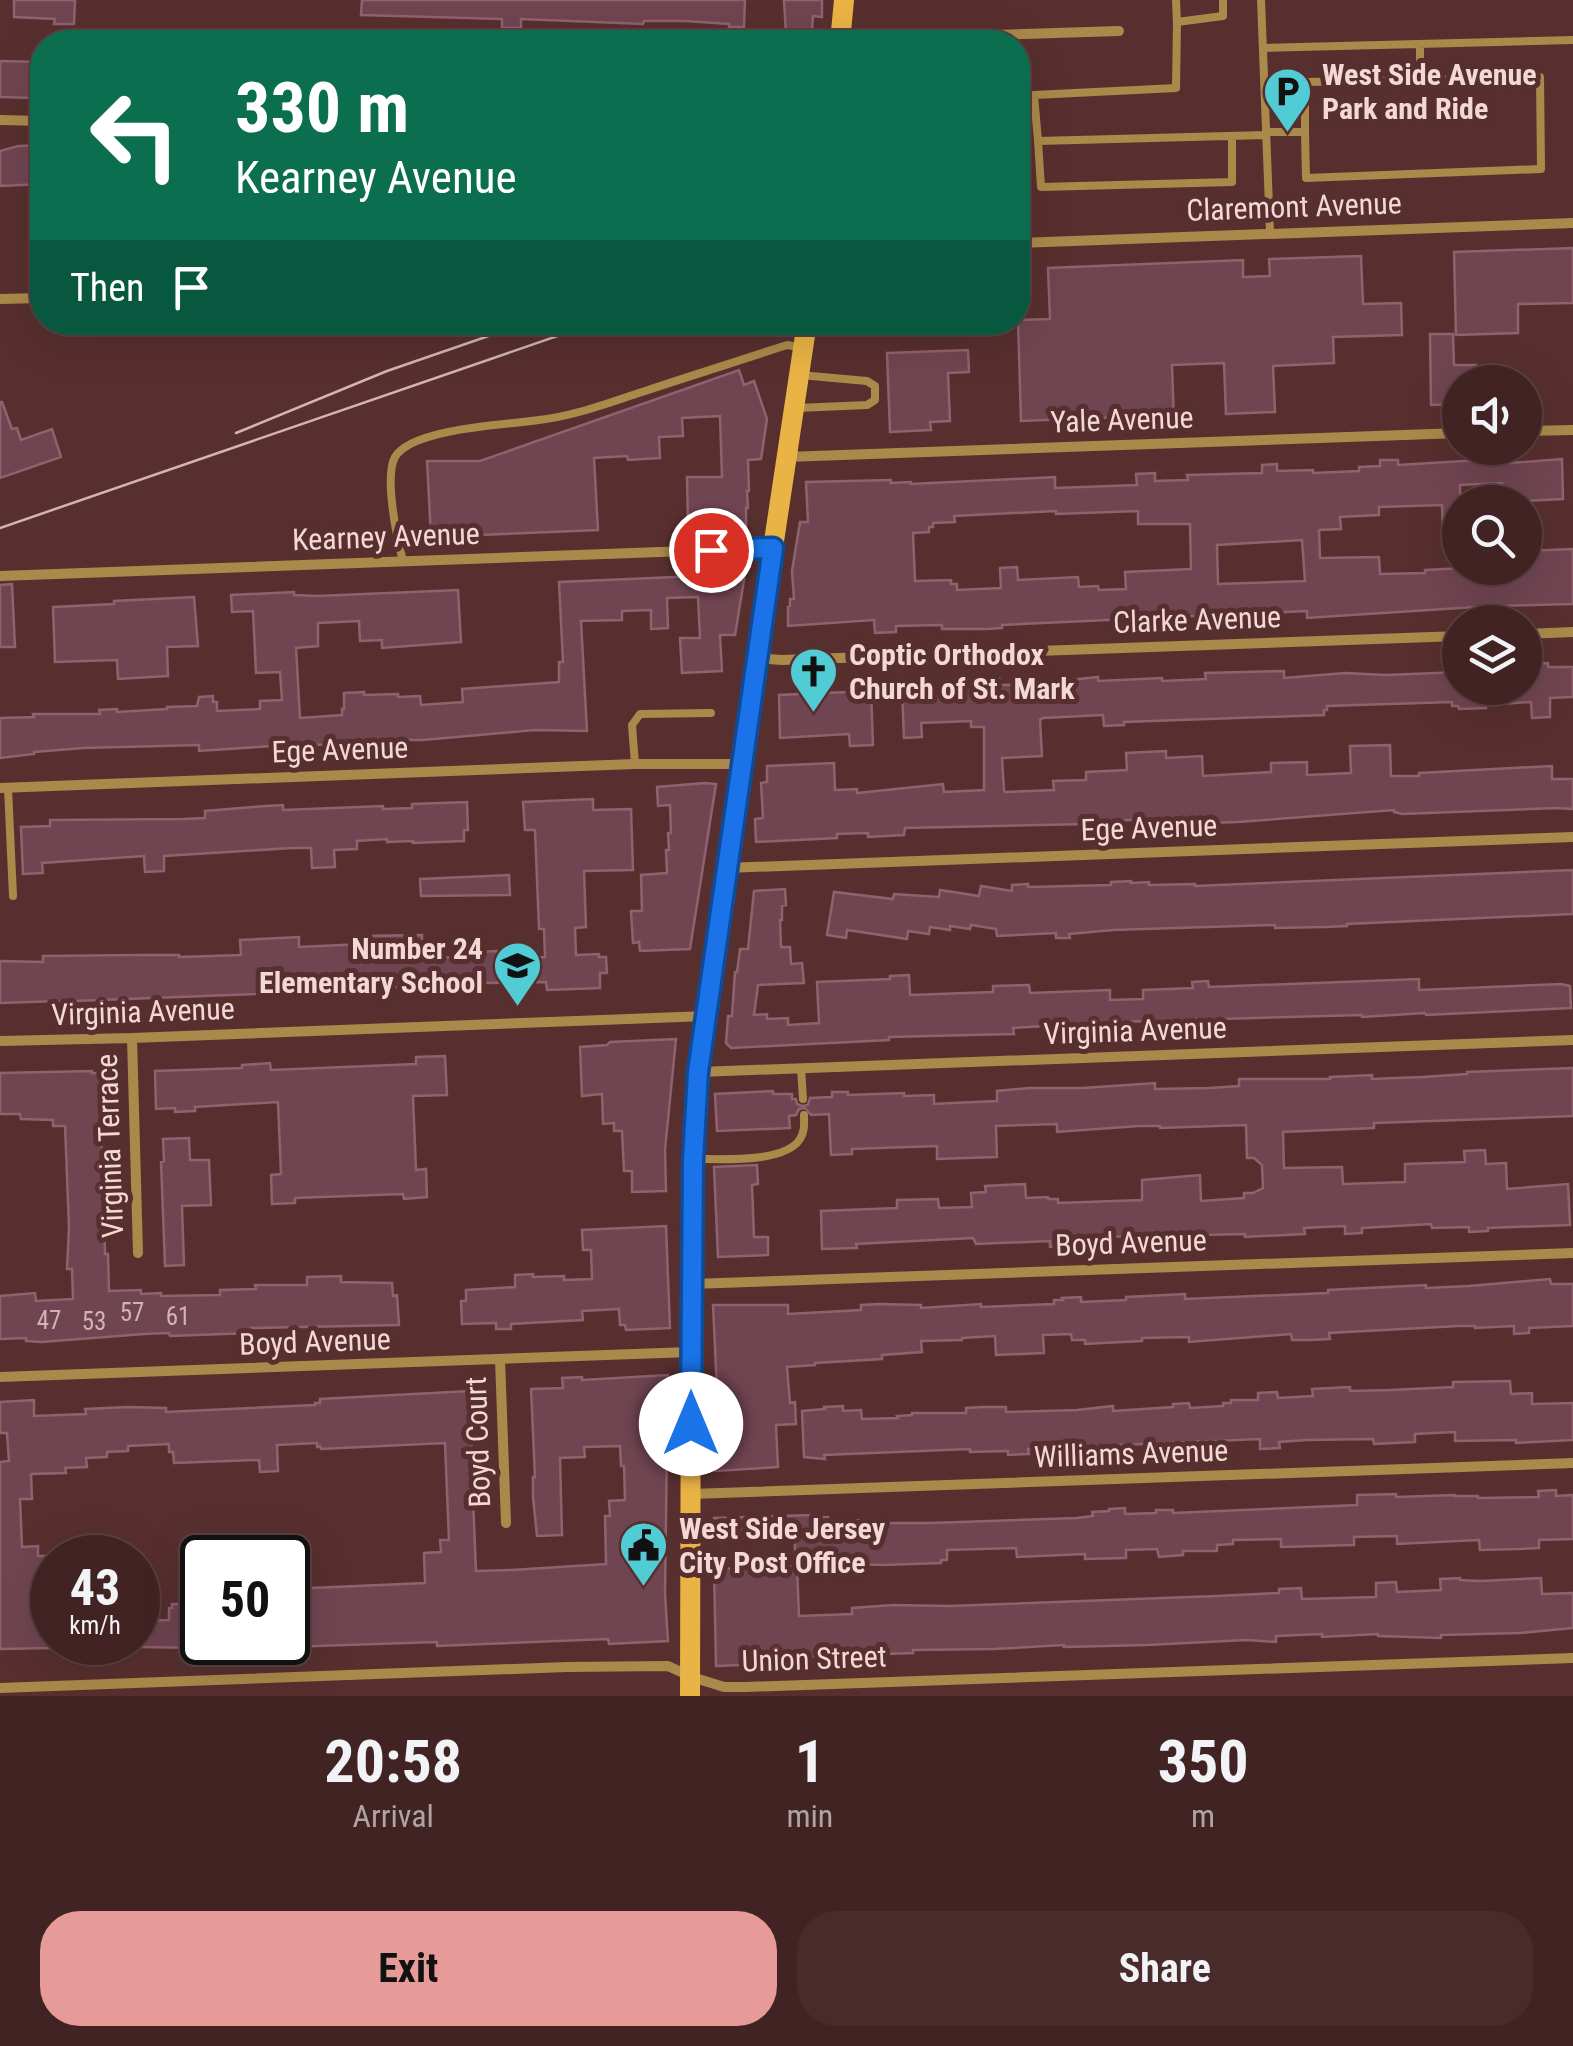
<!DOCTYPE html>
<style>
body{margin:0;font-family:"Roboto Condensed",sans-serif;background:#492b2b;color:#f1f3f6;height:100vh;display:flex;flex-direction:column;font-size:38px;white-space:nowrap}
*{box-sizing:border-box;margin:0}
p{font-size:32px;color:#aea4a6}
.icon{flex:none;width:55px;height:55px;fill:none;stroke:currentColor;stroke-width:2;stroke-linecap:round;stroke-linejoin:round}
.map{position:relative;height:1696px;overflow:hidden}
.details{display:flex;flex-direction:column;background:#422323;flex:1}
.details>*{flex:none}
.guide{position:absolute;left:30px;top:30px;width:1000px;height:305px;border-radius:40px;box-shadow:0 10px 40px #0002,0 0 0 2px #5a4041;background:#0b6e4f;color:#fff;overflow:hidden}
.controls{position:absolute;left:1442px;top:365px;display:grid;gap:20px}
.controls a{display:grid;place-items:center;width:100px;height:100px;border-radius:50%;background:#422323;box-shadow:0 10px 40px #0002,0 0 0 2px #5a4041;font-size:50px}
.speed{position:absolute;left:30px;top:1535px;display:flex;gap:20px;font-size:50px;font-weight:700;text-align:center}
.speed>*{display:grid;place-content:center;width:130px;height:130px;border-radius:50%;background:#422323;box-shadow:0 10px 40px #0002,0 0 0 2px #5a4041;line-height:1}
.speed small{font-size:25px;font-weight:400}
.speed .limit{border:5px solid #111;border-radius:15px;background:#fff;color:#111}
.pin{position:absolute;display:grid;place-items:center;width:85px;height:85px;color:#fff;margin:-42px;border:5px solid #fff;border-radius:50%;box-shadow:0 2px 10px #0007}
.me{position:absolute;width:110px;margin:-55px;rotate:0deg;stroke-linejoin:round;filter:drop-shadow(0 0 8px #0008)}
.turn{display:flex;align-items:center;gap:35px;height:210px;padding:0 40px;font-size:45px}
.turn .icon{width:130px;height:130px;stroke-width:2.5}
.turn b{display:block;font-size:70px;line-height:85px}
.then{display:flex;align-items:center;height:95px;padding:0 40px;background:#0003;gap:20px;font-size:38px}
.eta{display:flex;justify-content:space-evenly;align-items:center;height:170px;text-align:center}
.eta b{font-size:60px;font-weight:700;line-height:70px}
.button{display:flex;gap:20px;margin-top:auto;padding:20px 40px}
.button a{flex:1;height:115px;border-radius:40px;background:#e69b98;color:#111;font-size:40px;font-weight:700;line-height:115px;text-align:center}
.button a+a{background:#492b2b;color:#f1f3f6}
.map>svg:first-child{display:block}
.building{fill:#704552;stroke:#8f626e;stroke-width:2.5;fill-rule:evenodd}
.lines{fill:none;stroke-linecap:round;stroke-linejoin:round}
.service{stroke:#ab894a;stroke-width:8}
.minor{stroke:#ab894a;stroke-width:10}
.secondary{stroke:#eab345;stroke-width:20}
.tram{stroke:#d2b4b2;stroke-width:2.5}
.route-casing{stroke:#114b97;stroke-width:25}
.route{stroke:#1a73e8;stroke-width:18}
.labels{text-anchor:middle;stroke-width:10;stroke-linejoin:round;paint-order:stroke}
.number-label{font-size:25px;fill:#d2b3b5}
.poi-label{font-size:30px;font-weight:bold;fill:#f3d8d6;stroke:#582f2f;text-anchor:start}
.street-label{font-size:30px;fill:#f3d8d6;stroke:#582f2f}
</style>
<div class="map">
<svg width="1573" height="1696" viewBox="0 0 1573 1696">
<rect width="100%" height="100%" fill="#582f2f"/>
<path class="building" d="M14,0h61l-1,24h-20l1,-5 -41,-2z
M362,0h383l-1,27h-15v-3l-44,-3h-41l-1,3 -122,-5v9h-19v-9l-141,-4z
M784,0h38v17l-9,-1 -2,26h-16l1,-8h-10z
M0,61l42,1v31h-10v5l-32,-1z
M42,145v39l-42,2v-35l18,-5z
M1573,248v55l-55,1v29l-62,2 -2,-83z
M1361,256l2,48 38,-1 1,32 -69,2 1,26 -61,3 2,46 -49,2 -2,-51 -52,2 2,57 -48,2 -1,-7 -104,4 -3,-101 32,-1 -2,-51 195,-8v17l27,-1 -1,-17z
M1430,334h23l1,31h22l1,17h-22v22l-24,1z
M968,350l1,22 -21,1 2,48 -20,1 1,8 -41,2 -3,-79z
M739,370l5,15 10,-4 13,38 -6,40 -13,1 1,31h-2l1,17h-2v18l-58,2 -1,-51h35l-2,-61 -38,2 1,18 -24,1 1,21 -32,2 -1,-4 -33,2 4,72 -167,7 -4,-76h53z
M0,402h2l10,27 5,-1 4,12 31,-11 9,28 -61,21z
M1497,459v5l65,-5 1,40 -60,3 -1,-19 -42,2v52l-17,1 -1,-33 -63,2v8l-39,2 1,12 -22,1 1,28 59,-1 1,17 45,-1v-3l39,-2h61v-17l48,-2v55l-82,2 -184,12v-7l-305,14v3l-15,1h-45v-4l-46,1v6l-21,1 -1,-13 -86,6v-19l2,-1v-7h4l-2,-28 8,-49h8l-2,-40 85,-2v3l20,-1v2l144,-7v11l82,-3 -1,-11 19,-1v8l33,-1 -1,-5 75,-2v-8l15,-1v7l36,-1v3l46,-2v-4l21,-1v-6h18v5zM1056,511v3l82,-3v13h52l1,45 -66,3 1,17 -27,1 -1,-4 -19,1 -1,-10 -60,3 -1,-13 -17,1 1,20 -44,2v-6h-6v-4l-36,1 -2,-48 16,-1v-5h4v-4l22,-1 -1,-6zM1302,540l3,41 -87,3 -1,-39z
M745,574l-10,61h-15l2,36 -40,2 -2,-35h20l-2,-41 -31,1 1,30 -17,1v-19l-29,1v9l-41,1 6,110 -52,-1 -112,10h-46l-8,5 -21,1 -46,-2 -103,7v-6l-115,3 -50,4v2l-34,4v-40l34,-1 -1,-3h67l-1,-4 18,-1v3l50,-3v-2l30,-1 2,-9 14,-1v6h4v9l43,-2v-8l22,-1 -2,-28 -24,1 -3,-62 -21,1 -1,-17 63,-3v3l23,1 141,-6 3,52 -79,6v-8l-22,1 -1,-20 -41,2v23l-22,2 4,70 42,-3v-6h2v-16l20,-1v3l34,-1v3l22,-1 1,9 42,-3 -1,-13 97,-7v-20h4l-4,-80z
M12,584l3,63h-15v-62z
M194,597l4,49 -31,1 1,29 -50,3 -1,-19 -62,2 -2,-55 61,-3v-3z
M1548,663v4h25v30l-23,1v19l-18,1 -1,-16 -45,3v3l-27,1 -1,-3h-6v-4l-125,4v4h-3v5l-200,7v3l-20,1 -1,-11 -60,3 -3,2 2,36 -40,2 2,32 1,2 49,-2 -1,-9 33,-1v-8l41,-2 -1,-17 19,-1 21,-1v7l36,-2 1,20 68,-4v-9l36,-1v13l44,-2 -1,-27 40,-1 1,31h28v-3l133,-7v13h21v30l-17,-1 -154,6 -8,-2v-2l-156,12 -61,2v-6l-70,3v6l-19,1v-4l-183,4 -1,7 -36,2v-4l-31,1v4l-81,4 -1,-23 8,-1 -2,-35 6,-1v-16l67,-3 1,27 22,-1v4l86,-9 1,8 40,-2v-63h-13v-6l-50,2 1,14 -18,1 -2,-48 41,-2v-5l40,-2v-2l16,-1 1,7 61,-2 -1,-2 38,-4v4l64,-3v3l44,-2 -1,-6 79,-2v7l61,-5 41,2 74,-3v16h65v-20h5l-1,-4z
M871,691l2,54 -23,1 -1,-12 -69,4 -1,-43z
M705,783l11,1 -26,165 -50,2 -1,-9 -6,1 -2,-32h11l-1,-36 26,-2 -1,-23h3l-1,-17h3l-1,-28 -12,1 -1,-19z
M593,799v11l38,-1 2,61 -49,1 2,56 -11,1 1,27 23,-1v3h7l1,16h-7v15l-53,2 -1,-8 -58,1h-12l1,8h-13l-1,-7 -81,4v5l-18,1v-3l-82,2 -206,8v6h-17v-6l-59,2v-42l43,1v-6l95,-1h41v2l62,-2 -1,-15 59,-3v10l63,-3 -1,-8 61,-1 1,23 39,-1v-11l13,-1 1,7 21,-1v8l48,-2 -1,-28h-5l-4,-99h-10l-2,-28z
M467,802l1,28h-4v11l-51,2v-2l-26,1v-3l-30,2v8l-23,1 1,17 -23,1 -1,-20h-19l-128,8v15l-19,1 -1,-16 -102,7 1,10 -20,1 -2,-47 29,-1v-6l133,-1 22,-1v-7l60,-5 18,-1v5l100,-4v3l29,-1v-4z
M1573,870v44l-226,10v2l-21,1 -51,1v-3l-162,5 -44,4 1,4h-14v-5l-59,3 -1,-7 -25,-4 -1,4 -20,-3v4l-20,-3 -1,7 -21,-3 -1,8 -60,-9 -1,8 -19,-3 7,-43 59,7 1,-5 45,3 1,-7 39,6 2,-10 31,5v-6l16,-1v3l41,-1 42,-1v-3l20,-1v2l18,-1v3l46,-1v2z
M509,875l1,20 -89,1 -1,-17z
M785,889l1,16 -4,1v14h-2l1,27h9l1,17 11,-1 2,20 -46,2 -4,30 13,-1v5l21,-1v7l31,-2 -2,-41 73,-3v-3l19,-1 1,20 83,-3v-6l36,-1 1,8 80,-3v10l33,-1v-9l50,-2 -1,-6 16,-1 1,6 210,-8v11l142,-6 9,2 1,22 -145,7 -1,-2 -63,4v-2l-247,7 -102,6 1,6 -125,3v3l-158,8 -5,-5 2,-27h4l3,-44h2l3,-23h8l6,-58z
M676,1039l-11,111 1,41 -34,1v-21h-8l-2,-40h-8v-8l-11,1 -1,-30 -20,2 -2,-49 27,-2 3,-3z
M445,1056l2,39 -34,1 3,74 10,-1 1,28 -23,2 -1,-5 -108,4v5l-23,1 -1,-29 10,-1 -3,-72 -83,5v4l-20,1v-4l-19,1 -1,-38 87,-3v-3l28,-2 1,7 145,-6v-7z
M1573,1068v48l-199,7v5l-91,4 1,36 58,-1 1,17 62,-2v-18l60,-2 -1,-11 21,-1 1,14 20,-1 1,26 61,-5 2,41 -82,3v3l-19,1v-5l-37,1 -1,-4 -69,4v5l-17,1v-8l-41,2 1,6 -42,2 -18,1v-3l-41,1v-2l-122,5 -17,2v6l-15,1v-6l-74,3 -3,-6 -117,6 1,4 -35,1 -1,-38 76,-3v-8l41,-1 1,9 33,-1 -1,-14 15,-1 -1,-6 40,-2 1,14 22,-1v2h10v4l84,-3v-20l58,-5 1,26 43,-3v-5h9l10,-5 -1,-23 -8,-7h-7l-1,-33 -86,3v-2h-21l-82,6v-8l-61,2 1,31 -60,2v-13l-85,3v5l-21,1 -2,-41 -18,1 -6,-7 -6,1 -3,6 -7,1 1,12 -73,3 -2,-37 58,-3v3h19v5h4l1,5 5,2 6,-1 2,-7 22,-1v-5h16v3l56,-2v3l30,-1v9l18,-1 45,-2v-10l32,-3h54l72,-5v6l54,-1 30,-2v-7h91v-2l42,-2v4l50,-2 45,-3v-2z
M92,1071v2h20v43l-12,1 6,93h-2l1,44h3l1,37 32,-1v4l20,-1v3l59,-1v-5l36,-1 -1,-4h52v-8l34,-1v6l51,1 1,13 4,-1 2,30 -148,3v5l-81,3 -1,-3 -25,1 -102,8 -16,-1v-3l-26,1v-43l35,-3 1,8 37,-2 -1,-30h-5l2,-42 -4,-101h-12v-6l-32,-1 -1,-5h-20v-41z
M189,1138l1,22h19l2,45 -29,1 2,59 -19,1 -4,-104 3,-1 -1,-22z
M757,1165l1,19 -6,1 2,52h14v18l-50,2 -4,-90z
M666,1226l4,102 -44,2 -1,-5h-5l-1,-16 -37,2 1,9 -72,4v5h-15v-6l-34,1 -1,-23h5v-11l49,-3v-12l18,-1v3l31,-1v4l28,-1 -1,-29h-8l-1,-20z
M1550,1279l1,5h22v42l-44,2v5l-15,1v-8l-39,2v-2h-16l-130,7 1,6 -20,1h-18l-1,-6 -102,8v-5l-47,1v3l-57,3v-4h-13l-1,-6 -28,1 1,18 -48,2 -1,-19 -33,2v2l-41,1 1,11 -40,3v4l-67,4v2l-28,2 3,36 5,-1 1,22 -20,1 2,42 -63,4 -2,-81h4l-4,-85h75v9l73,-4v-5l18,-1 42,1v3l60,-4v3l73,-3v-4h9l-1,-2 19,-1v5l45,-2v-3l59,-3v5l143,-6v-3l98,-5v3l43,-2z
M668,1375l2,69h-3l-2,150 3,47 -59,3 -1,-5 -171,7v-4l-149,5 1,-58 136,-6 -1,-30 17,-1 -1,-12h9l-4,-97 -124,6 -1,-3 -3,1v-4l-40,2 1,26 -18,1 -1,-12 -85,3 -1,-11h-4v-8l-41,2v5l-21,1v5l-21,1 1,9 -22,1 1,5 -35,1 1,25h-12l2,48 16,-1v10h7l1,19 -5,1 2,26h2v12h7v34l-52,1v-187l9,-1 -2,-28h-7v-31l34,-2v16l52,-2 -1,-5 43,-2 38,1v4l149,-7v-2h5v-4l149,-8 4,49 -2,10 5,121 36,-1 94,-6 -1,-48h5l-1,-15 16,-1 -1,-34h-3l-1,-20 -36,1 1,10 -25,1 2,77 -25,1 -4,-39v-20h2l-4,-88 32,-1 -1,-10 20,-1v3z
M1510,1381l1,13 21,-1v11l41,-1v37l-57,3v-3l-61,1v-9l-40,2v8l-41,2 -1,-5 -66,1 -28,2 1,6 -20,1v-10l-232,10 1,5 -21,1v-4l-38,1v-3l-146,6 1,4 -21,-2 -2,-46 23,-2 -1,-2 19,-1v5l18,-1 1,9 36,-1 -1,-2 15,-1v-2h54v-5l17,-1h23v5l71,-2 36,-4v5l60,-4v-3l16,-1 1,5 33,-2v-3h8v-3h27v-7l19,-1 1,6 35,-2 -1,-7 38,-2v4l40,-1 63,-3v-5z
M1556,1490v6l17,-1v44l-34,1v8l-20,1 -39,1 -1,-10 -82,4v-8l-43,1v8l-73,2v-8l-48,1v4l-16,1v6h-34v4l-24,2 -2,-8 -31,1v8l-41,1v-5l-68,3 -1,-9 -69,2v10h-6v3l-58,2 -28,-1v-5l-24,1v-8l-36,1v-17l-81,3v-21l98,-3v3l16,-1v4l40,-1v3h62l147,-5 16,-2 -1,-4 17,-1v-2l16,-1v6l31,-1v-3h17v3l184,-8v-10l39,-1v3l59,-2v1h23v2l61,-1 -1,-6z
M797,1566l2,50 53,-2v-6l41,-3 56,1 267,-10 63,-3v-4l22,-1 1,11 74,-2v-14l20,-1 1,10 44,-2 -1,-11 20,-1v2l20,1 61,-3 1,16 31,-1v35l-53,5 -79,2v3l-63,-2v-2l-56,3v-3l-46,2v6l-29,-2 -99,5 -84,2v-2l-70,4 -81,1v3l-114,4 -1,6 -82,3 -2,-97z
M189,1601h13v47l-64,-1v-26l31,-1v-12h3v-4h17z"/>
<g class="lines">
<path class="service" d="M1176,0l1,24
M1223,0v16l-46,6 -1,66 -142,7 4,46 228,-6
M1261,0l9,232
M1263,48l310,-8
M1266,132h39v-50l115,-2v-36
M1305,132l1,46 235,-9 -1,-92 -120,3
M1038,141l3,46 191,-5v-46
M797,408l70,-3 8,-5v-14l-8,-5 -67,-6
M403,561c-6,-22 -19,-84 -8,-104 17,-29 111,-32 144,-37 35,-4 69,-17 103,-28 48,-16 96,-31 145,-47l12,2
M635,764l-3,-39 8,-11 71,-1
M8,788l5,108
M801,1068l2,31
M697,1159c26,0 88,4 103,-20 5,-8 4,-15 4,-24"/>
<path class="minor" d="M841,40l278,-9
M0,120l42,1
M1018,243l555,-20
M0,299l42,-1
M1525,431l48,-1
M786,457l674,-24
M0,576l773,-28
M1525,634l48,-2
M757,658l25,2 678,-24
M0,788l635,-24h106
M726,868l847,-31
M132,1038l6,215
M0,1041l132,-3 575,-22
M699,1072l874,-32
M691,1284l882,-31
M500,1359l6,164
M0,1377l690,-25
M691,1494l882,-31
M0,1688l567,-21 101,-1 24,11 32,10h22l827,-29"/>
<path class="secondary" d="M840,42l4,-42
M690,1696l1,-412 2,-124 5,-88 39,-285 70,-465"/>
<path class="tram" d="M236,433l151,-62 142,-49
M0,528l598,-206"/>
</g>
<g class="lines">
<defs>
<path id="route" d="M691,1424l2,-264 5,-88 75,-524 -62,2"/>
</defs>
<use href="#route" class="route-casing"/>
<use href="#route" class="route"/>
</g>
<defs>
<symbol id="parking-pin" viewBox="-11 -11 22 30"><path d="M0 17L-7.5 6A9.5 9.5 0 1 1 7.5 6Z" fill="#51ccd4" stroke="#582f2f"/><path d="M-3.5-5.5H1a3.5 3.5 0 0 1 0 7H-1V5.5H-3.5ZM-1-3.4V-.6H.8a1.4 1.4 0 0 0 0-2.8Z" fill="#111"/></symbol>
<symbol id="church-pin" viewBox="-11 -11 22 30"><path d="M0 17L-7.5 6A9.5 9.5 0 1 1 7.5 6Z" fill="#51ccd4" stroke="#582f2f"/><path d="M-1.2-6h2.4v3.5h3.3v2.4h-3.3V6h-2.4V-.1h-3.3v-2.4h3.3Z" fill="#111"/></symbol>
<symbol id="school-pin" viewBox="-11 -11 22 30"><path d="M0 17L-7.5 6A9.5 9.5 0 1 1 7.5 6Z" fill="#51ccd4" stroke="#582f2f"/><path d="M0-5L7-2L0 1L-7-2ZM-4 1L0 2.5L4 1V4Q0 6-4 4Z" fill="#111"/></symbol>
<symbol id="civic-pin" viewBox="-11 -11 22 30"><path d="M0 17L-7.5 6A9.5 9.5 0 1 1 7.5 6Z" fill="#51ccd4" stroke="#582f2f"/><path d="M-.6-6.5H3V-4.5H.6V-3L4-1V1h2V6H-6V1h2V-1L-.6-3ZM-1.2 2.5V6h2.4V2.5Z" fill="#111"/></symbol>
</defs>
<g fill-rule="evenodd">
<use href="#parking-pin" x="1260" y="64" width="55" height="75"/>
<use href="#church-pin" x="786" y="644" width="55" height="75"/>
<use href="#school-pin" x="490" y="938" width="55" height="75"/>
<use href="#civic-pin" x="616" y="1518" width="55" height="75"/>
</g>
<g class="labels">
<g class="number-label">
<text x="132" y="1321">57</text>
<text x="178" y="1325">61</text>
<text x="49" y="1329">47</text>
<text x="94" y="1330">53</text>
</g>
<g class="poi-label">
<text x="1322" y="85">West Side Avenue<tspan x="1322" dy="34">Park and Ride</tspan></text>
<text x="849" y="665">Coptic Orthodox<tspan x="849" dy="34">Church of St. Mark</tspan></text>
<text x="483" y="959" text-anchor="end">Number 24<tspan x="483" dy="34">Elementary School</tspan></text>
<text x="679" y="1539">West Side Jersey<tspan x="679" dy="34">City Post Office</tspan></text>
</g>
<g class="street-label">
<text transform="translate(1294 207) rotate(-2)" y="10">Claremont Avenue</text>
<text transform="translate(1122 420) rotate(-2)" y="10">Yale Avenue</text>
<text transform="translate(386 537) rotate(-2)" y="10">Kearney Avenue</text>
<text transform="translate(1197 620) rotate(-2)" y="10">Clarke Avenue</text>
<text transform="translate(340 750) rotate(-2)" y="10">Ege Avenue</text>
<text transform="translate(1149 828) rotate(-2)" y="10">Ege Avenue</text>
<text transform="translate(143 1012) rotate(-2)" y="10">Virginia Avenue</text>
<text transform="translate(1135 1031) rotate(-2)" y="10">Virginia Avenue</text>
<text transform="translate(110 1146) rotate(-92)" y="10">Virginia Terrace</text>
<text transform="translate(1131 1243) rotate(-2)" y="10">Boyd Avenue</text>
<text transform="translate(315 1342) rotate(-2)" y="10">Boyd Avenue</text>
<text transform="translate(478 1442) rotate(-92)" y="10">Boyd Court</text>
<text transform="translate(1131 1454) rotate(-2)" y="10">Williams Avenue</text>
<text transform="translate(814 1659) rotate(-2)" y="10">Union Street</text>
</g>
</g>
</svg>
<div class="controls">
<a><svg class="icon" aria-label="sound" viewBox="0 0 24 24"><path d="M4 9h4l5-4v14l-5-4H4zM17 9q2 3 0 6"/></svg></a>
<a><svg class="icon" aria-label="search" viewBox="0 0 24 24"><circle cx="10" cy="10" r="6"/><path d="M15 15l6 6"/></svg></a>
<a><svg class="icon" aria-label="layers" viewBox="0 0 24 24"><path d="M12 4l9 5-9 5-9-5zM3 14l9 5 9-5"/></svg></a>
</div>
<div class="speed"><div>43<small>km/h</small></div><div class="limit">50</div></div>
<div class="pin" style="left:711px;top:550px;background:#d93025"><svg class="icon" aria-label="arrive" viewBox="0 0 24 24"><path d="M6 21V4h12l-3 4 3 4H6"/></svg></div>
<svg class="me" style="left:691px;top:1424px" viewBox="-20 -20 40 40"><circle r="19" fill="#fff"/><path d="M0-13L10 11 0 6-10 11z" fill="#1a73e8"/></svg>
<div class="guide">
<div class="turn"><svg class="icon" aria-label="left" viewBox="0 0 24 24"><path d="M17 20v-9H6M10 6l-5 5 5 5"/></svg><div><b>330 m</b>Kearney Avenue</div></div>
<div class="then">Then<svg class="icon" aria-label="arrive" viewBox="0 0 24 24"><path d="M6 21V4h12l-3 4 3 4H6"/></svg></div>
</div>
</div>
<section class="details">
<div class="eta">
<div><b>20:58</b><p>Arrival</p></div>
<div><b>1</b><p>min</p></div>
<div><b>350</b><p>m</p></div>
</div>
<div class="button"><a>Exit</a><a>Share</a></div>
</section>
